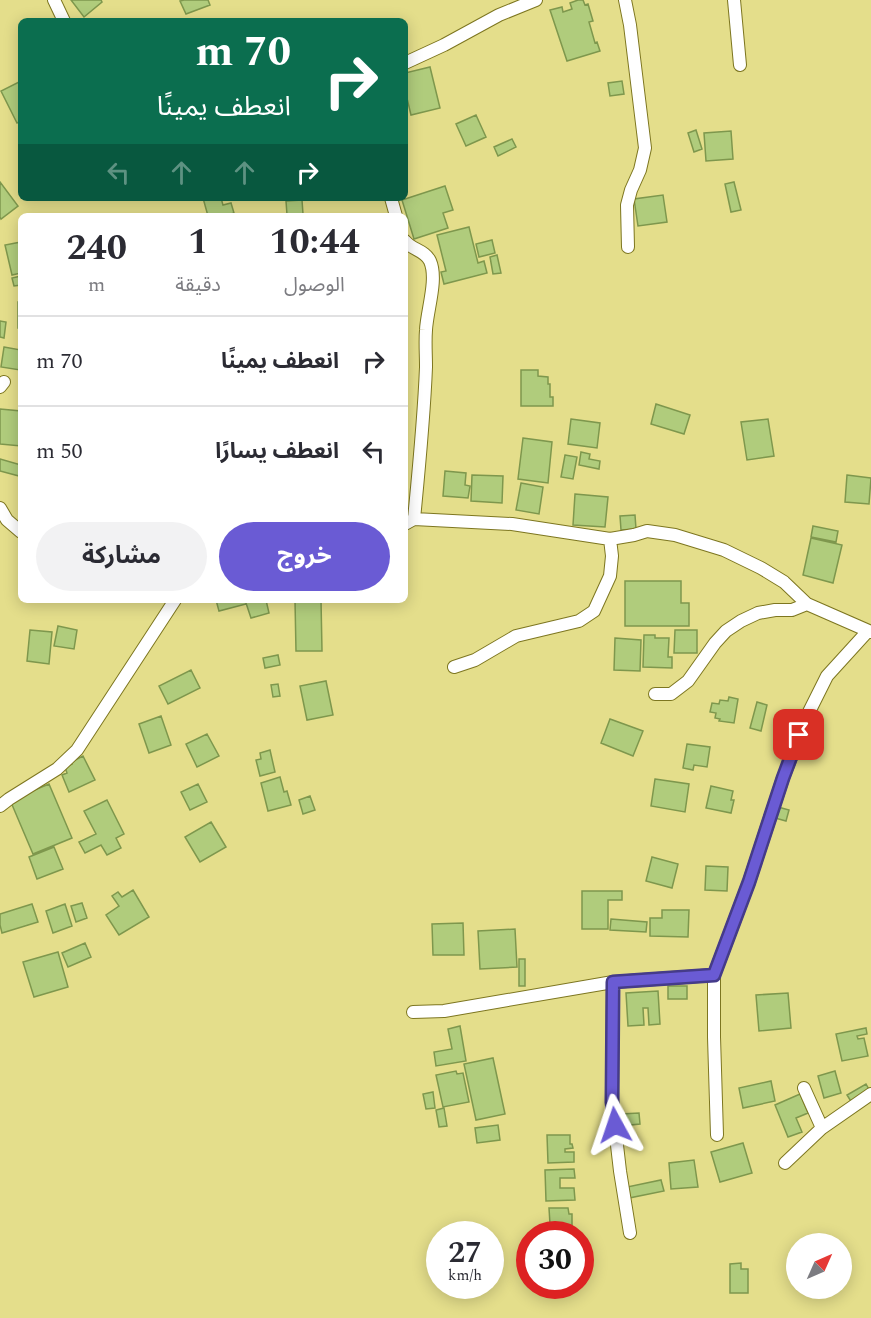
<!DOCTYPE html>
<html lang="ar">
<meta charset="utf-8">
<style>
body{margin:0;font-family:Spectral,"Noto Sans Arabic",serif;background:#f2f2f3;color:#2b2b33;direction:rtl;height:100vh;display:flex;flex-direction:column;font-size:22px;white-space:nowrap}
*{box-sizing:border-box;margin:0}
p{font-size:20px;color:#7c7c81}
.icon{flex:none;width:33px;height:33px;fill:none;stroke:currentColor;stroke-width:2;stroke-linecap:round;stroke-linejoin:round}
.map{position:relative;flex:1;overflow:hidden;direction:ltr}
.panel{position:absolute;left:18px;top:213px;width:390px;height:390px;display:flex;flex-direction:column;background:#fff;border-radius:9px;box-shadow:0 3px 15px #0003;direction:rtl}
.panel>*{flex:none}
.banner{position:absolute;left:18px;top:18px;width:390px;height:183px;border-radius:9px;box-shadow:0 3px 15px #0003;direction:rtl;background:#0b6e4f;color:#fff;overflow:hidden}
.needle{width:39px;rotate:45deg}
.buttons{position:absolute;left:786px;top:1233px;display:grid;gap:12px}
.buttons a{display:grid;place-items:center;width:66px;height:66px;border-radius:50%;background:#fff;box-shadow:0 3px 15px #0003;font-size:30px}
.speed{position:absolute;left:426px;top:1221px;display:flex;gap:12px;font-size:30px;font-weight:700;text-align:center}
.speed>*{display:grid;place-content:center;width:78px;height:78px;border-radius:50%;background:#fff;box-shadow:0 3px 15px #0003;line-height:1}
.speed small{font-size:15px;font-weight:400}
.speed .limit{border:9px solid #d22;background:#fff;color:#111}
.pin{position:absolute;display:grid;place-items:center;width:51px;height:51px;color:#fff;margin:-26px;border-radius:12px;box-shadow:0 3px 9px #0006}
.me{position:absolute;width:66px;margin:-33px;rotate:355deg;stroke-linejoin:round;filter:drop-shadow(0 0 4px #0008)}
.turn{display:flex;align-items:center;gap:21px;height:126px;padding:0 18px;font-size:27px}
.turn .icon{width:78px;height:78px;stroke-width:2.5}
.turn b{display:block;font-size:42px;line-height:51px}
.lanes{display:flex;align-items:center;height:57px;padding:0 18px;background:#0003;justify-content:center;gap:30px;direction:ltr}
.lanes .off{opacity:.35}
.eta{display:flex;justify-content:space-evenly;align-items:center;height:102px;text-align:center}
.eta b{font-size:36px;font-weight:700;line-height:42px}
.button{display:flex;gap:12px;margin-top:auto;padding:12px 18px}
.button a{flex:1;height:69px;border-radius:36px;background:#6a5bd4;color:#fff;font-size:24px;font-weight:700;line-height:69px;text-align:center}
.button a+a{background:#f2f2f3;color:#2b2b33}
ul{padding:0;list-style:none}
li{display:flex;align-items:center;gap:18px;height:90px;padding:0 18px;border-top:2px solid #e1e1e2}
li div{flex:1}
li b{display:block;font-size:22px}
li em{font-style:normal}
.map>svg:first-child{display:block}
.building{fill:#b0cc7c;stroke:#7e974d;stroke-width:1.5}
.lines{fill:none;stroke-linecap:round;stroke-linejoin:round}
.street-casing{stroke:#7d7620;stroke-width:14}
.street{stroke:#fff;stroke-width:12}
.route-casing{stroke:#453b8a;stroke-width:15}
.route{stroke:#6a5bd4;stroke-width:10}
</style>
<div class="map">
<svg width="871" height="1318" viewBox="0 0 871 1318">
<rect width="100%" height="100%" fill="#e4de8b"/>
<path class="building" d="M71,0h30l1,2 -18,15z
M184,0h24l2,5 -24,9 -6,-13z
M578,0h5l2,5 3,-1 5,17 -4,1 6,21 2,-1 3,9 -33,10 -17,-51 12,-3 1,5 9,-3 -2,-6z
M430,67l10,41 -29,7 -6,-25v-17z
M21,81v40l-4,2 -16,-32z
M622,81l2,13 -14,2 -2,-13z
M476,115l10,22 -20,9 -10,-22z
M696,130l6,19 -8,3 -6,-19z
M731,131l2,28 -27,2 -2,-28z
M512,139l4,8 -18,9 -4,-9z
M0,182l18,24 -17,13 -1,-2z
M734,182l7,28 -10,2 -6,-28z
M445,186l8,24 -10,3 5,15 -34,11 -12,-39z
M663,195l4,27 -29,4 -4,-27z
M203,198h18l2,7 8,-2 3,10 -9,3h-17z
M302,200l1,14 -16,1 -1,-14z
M469,227l9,36 6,-2 3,12 -43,11 -3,-12 5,-1 -9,-36z
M492,240l3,13 -16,4 -3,-13z
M21,242v31l-9,2 -7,-30z
M497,255l4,18 -8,1 -3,-17z
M21,276v9l-7,1 -2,-8z
M18,302h3v26h-3z
M0,321l6,1 -2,16 -4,-1z
M4,347l17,3 -1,20 -19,-3z
M521,370h17v6l10,1v7h2v13h3v9h-32z
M656,404l34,11 -6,19 -33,-10z
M0,409l21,2v35l-21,-2z
M571,419l29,4 -3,25 -29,-4z
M768,419l6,37 -27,4 -6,-38z
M523,438l29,4 -4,41 -30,-4z
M581,452l9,2 -1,5 11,2 -1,8 -20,-4z
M565,455l12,2 -4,22 -12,-2z
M0,459l21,6 -2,11 -19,-5z
M445,471l21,2 -1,12 5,1 -2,12 -25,-2z
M472,475l31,1 -1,27 -31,-2z
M847,475l24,3 -2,26 -24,-2z
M521,483l22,4 -4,27 -23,-4z
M575,494l33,3 -3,30 -32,-2z
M635,515l1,14 -15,1 -1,-14z
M813,526l25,5 -2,11 -25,-5z
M811,538l31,7 -9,38 -30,-8z
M625,581h56v22h8v23h-64z
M216,600h29l1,4 -27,7z
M245,600h21l3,13 -18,5z
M321,600l1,51h-26l-1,-50z
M58,626l19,4 -3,19 -20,-3z
M30,630l22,2 -3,32 -22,-3z
M675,630h22v23h-23z
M644,635h11v3h14l-1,19h4v11l-29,-1z
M615,638l26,2 -1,31 -26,-1z
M278,655l2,10 -15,3 -2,-10z
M191,670l9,18 -32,16 -9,-18z
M326,681l7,34 -26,5 -7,-34z
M278,684l2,12 -7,1 -2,-12z
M729,697l9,2 -4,24 -15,-2 1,-2 -5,-1 1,-5 -6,-1 2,-9 7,1 1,-4 8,1z
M757,702l10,3 -6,26 -11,-3z
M161,716l10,29 -22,8 -10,-29z
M610,719l33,12 -10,25 -32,-13z
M207,734l12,22 -22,11 -11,-23z
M687,744l23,3 -3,20 -13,-2 -1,5 -10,-2z
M270,750l5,22 -15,4 -4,-16 5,-1 -1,-6z
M83,756l12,24 -26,12 -7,-17 5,-2 -2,-6 7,-3 -1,-2z
M280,777l4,15 3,-1 4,14 -23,6 -7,-28z
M655,779l34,5 -4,28 -34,-6z
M49,784l23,54 -39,16 -23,-54z
M198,784l9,18 -17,8 -9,-18z
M711,786l22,5 -2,9h3l-3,13 -25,-5z
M310,796l5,14 -12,4 -4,-14z
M107,800l17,34 -8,4 5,10 -14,7 -6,-10 -16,8 -6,-11 17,-8 -12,-23z
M778,807l11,3 -3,11 -11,-3z
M211,822l15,25 -26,15 -15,-25z
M54,847l9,22 -26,10 -8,-22z
M652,857l26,7 -6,24 -26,-7z
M706,866l22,1 -1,24 -22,-1z
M133,890l16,27 -30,18 -13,-20 13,-9 -7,-10 6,-4 4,5z
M582,891h40v9h-14v29h-26z
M82,903l5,15 -11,4 -5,-16z
M32,904l6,18 -36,11 -2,-8v-11z
M65,904l7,22 -19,7 -7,-22z
M662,910h27l-1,27 -38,-1v-18h12z
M611,919l36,3 -1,10 -36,-2z
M463,923l1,32h-31l-1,-31z
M515,929l2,38 -37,2 -2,-38z
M85,943l6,14 -23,10 -6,-14z
M58,952l10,35 -34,10 -11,-35z
M519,959h6v27h-6z
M668,986h19v13h-19z
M658,991l2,33 -11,1 -1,-17h-5l1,17 -16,1 -2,-33z
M788,993l3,35 -32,3 -3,-36z
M460,1026l6,35 -30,5 -2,-14 18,-3 -4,-20z
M866,1028l1,6 -10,2 1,3 6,-1 4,18 -26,5 -6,-27z
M493,1058l12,56 -29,6 -12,-56z
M456,1071l1,3 6,-1 6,29 -26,5 -7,-32z
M835,1071l6,22 -17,5 -6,-22z
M771,1081l4,20 -32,7 -4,-20z
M866,1084l5,9 -19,10 -5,-8z
M433,1092l2,16 -9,1 -3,-15z
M800,1094l8,19 -12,5 6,14 -14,5 -13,-32z
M444,1108l3,18 -8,1 -3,-17z
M639,1113l1,11 -9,1v3l-8,1 -2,-15z
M498,1125l2,15 -23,3 -2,-15z
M547,1135h23v9h2l1,4 -8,1v3h9v10l-26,1z
M743,1143l9,30 -32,9 -9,-30z
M694,1160l4,27 -27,2 -2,-26z
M574,1169l1,9h-15v10h14l1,12 -29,1 -1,-31z
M661,1180l3,11 -35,7 -2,-11z
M549,1208h19l1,6h3v15l-8,1 -1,-6h-13z
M741,1263v6h7v24h-18v-29z"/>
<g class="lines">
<defs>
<path id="street" d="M54,0l10,21
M625,0l5,25 15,123 -5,22 -9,20 -4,15 1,42
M734,0l6,65
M405,63l39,-18 55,-30 37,-15
M391,198l5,18
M405,241c7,9 20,9 25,20 8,18 -3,49 -4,69 -1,12 0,24 0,37 -2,51 -7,101 -12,152
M0,387l4,-5
M0,508l7,12 14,12
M405,524l9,-5 98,5 98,15 24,-4 13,-4 28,4 49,15 37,18 23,14 23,22 64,28
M454,667l21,-7 41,-24 63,-15 15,-10 16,-35 2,-20 -2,-17
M655,694h16l17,-13 27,-38 11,-12 15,-10 17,-8 17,-3h17l15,-6
M0,806l9,-7 48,-30 20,-19 98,-150
M714,975v62l3,98
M613,982l-1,120 8,69 10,62
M413,1012l31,-1 169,-29 101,-7 35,-93 34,-104 25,-64 19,-38 41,-45
M804,1088l18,40
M785,1163l37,-35 49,-34"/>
</defs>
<use href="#street" class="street-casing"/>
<use href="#street" class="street"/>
</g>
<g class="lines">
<defs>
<path id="route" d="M615,1125l-3,-23 1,-120 101,-7 35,-93 34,-104 16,-43"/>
</defs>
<use href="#route" class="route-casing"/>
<use href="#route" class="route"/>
</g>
</svg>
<div class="buttons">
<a><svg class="needle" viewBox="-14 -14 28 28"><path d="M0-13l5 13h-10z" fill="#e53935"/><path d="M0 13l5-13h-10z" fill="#7c7c81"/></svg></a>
</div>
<div class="speed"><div>27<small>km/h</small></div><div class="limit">30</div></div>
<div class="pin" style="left:799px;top:735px;background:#d93025"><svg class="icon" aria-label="arrive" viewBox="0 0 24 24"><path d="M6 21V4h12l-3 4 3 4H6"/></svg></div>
<svg class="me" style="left:615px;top:1125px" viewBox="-20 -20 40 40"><path d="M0-17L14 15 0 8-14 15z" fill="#6a5bd4" stroke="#fff" stroke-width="4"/></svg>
<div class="banner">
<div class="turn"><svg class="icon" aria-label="right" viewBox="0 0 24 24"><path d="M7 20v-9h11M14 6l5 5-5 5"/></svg><div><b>70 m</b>انعطف يمينًا</div></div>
<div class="lanes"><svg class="icon off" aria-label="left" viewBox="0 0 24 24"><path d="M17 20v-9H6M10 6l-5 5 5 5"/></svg><svg class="icon off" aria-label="ahead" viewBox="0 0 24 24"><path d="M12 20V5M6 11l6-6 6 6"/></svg><svg class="icon off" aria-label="ahead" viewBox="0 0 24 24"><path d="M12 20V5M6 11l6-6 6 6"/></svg><svg class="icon" aria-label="right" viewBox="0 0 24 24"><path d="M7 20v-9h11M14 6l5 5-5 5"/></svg></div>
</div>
<section class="panel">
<div class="eta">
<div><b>10:44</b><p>الوصول</p></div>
<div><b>1</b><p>دقيقة</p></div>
<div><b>240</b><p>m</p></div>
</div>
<ul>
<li><svg class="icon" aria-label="right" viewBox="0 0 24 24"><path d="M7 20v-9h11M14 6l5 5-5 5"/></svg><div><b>انعطف يمينًا</b></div><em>70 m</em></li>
<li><svg class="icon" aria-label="left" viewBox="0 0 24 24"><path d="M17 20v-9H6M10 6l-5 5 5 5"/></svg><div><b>انعطف يسارًا</b></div><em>50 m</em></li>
</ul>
<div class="button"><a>خروج</a><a>مشاركة</a></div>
</section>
</div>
